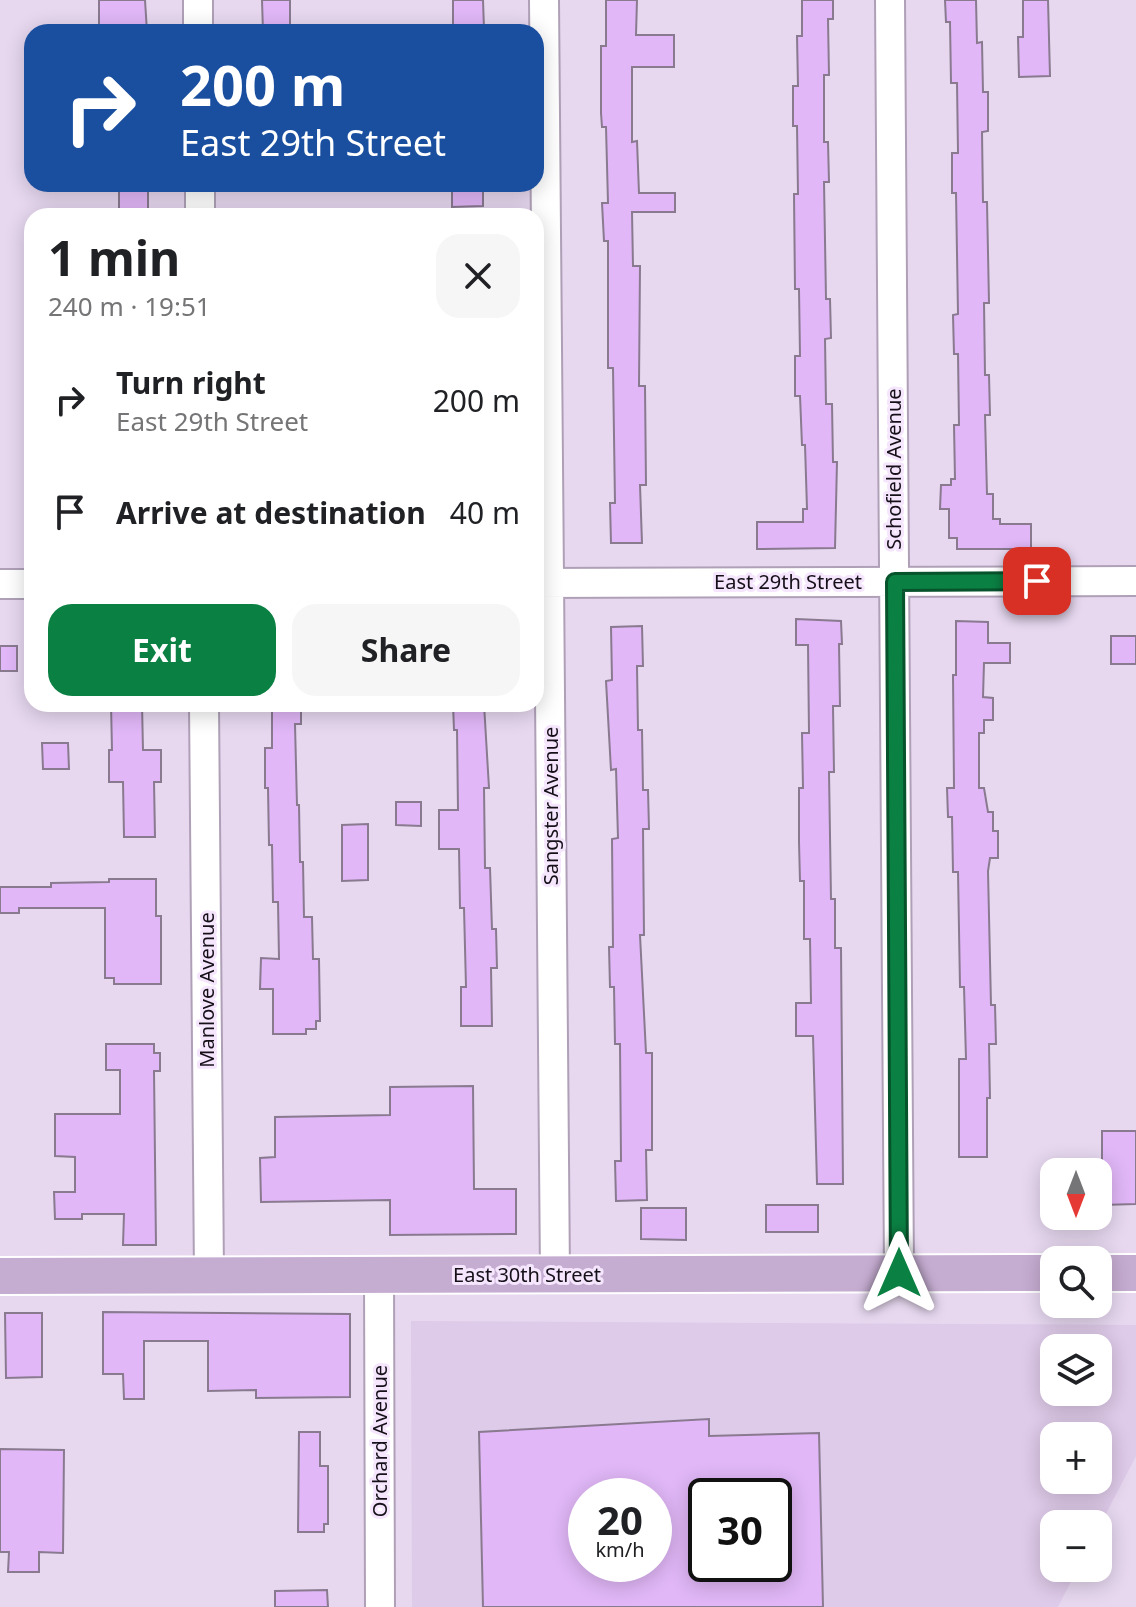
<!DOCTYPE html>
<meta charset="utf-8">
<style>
body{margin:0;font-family:"Noto Sans",sans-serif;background:#f6f6f6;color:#202124;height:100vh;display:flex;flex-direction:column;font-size:30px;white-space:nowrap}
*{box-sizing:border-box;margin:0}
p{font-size:26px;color:#757577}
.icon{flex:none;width:44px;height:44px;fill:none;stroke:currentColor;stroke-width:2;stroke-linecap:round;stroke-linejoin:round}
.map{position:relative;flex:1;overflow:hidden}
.sheet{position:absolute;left:24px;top:208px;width:520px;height:504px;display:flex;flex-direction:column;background:#fff;border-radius:24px;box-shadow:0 4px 20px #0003}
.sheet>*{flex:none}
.banner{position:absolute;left:24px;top:24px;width:520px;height:168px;border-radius:24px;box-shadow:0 4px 20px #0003;background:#1a4fa0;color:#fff;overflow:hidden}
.needle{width:52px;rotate:180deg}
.tools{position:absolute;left:1040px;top:1158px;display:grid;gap:16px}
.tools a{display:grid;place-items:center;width:72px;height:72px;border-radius:16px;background:#fff;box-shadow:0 4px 20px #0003;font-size:40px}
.speed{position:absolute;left:568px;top:1478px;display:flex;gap:16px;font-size:40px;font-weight:700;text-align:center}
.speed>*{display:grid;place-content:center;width:104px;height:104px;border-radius:50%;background:#fff;box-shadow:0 4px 20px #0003;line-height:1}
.speed small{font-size:20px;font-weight:400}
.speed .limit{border:4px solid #111;border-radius:12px;background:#fff;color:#111}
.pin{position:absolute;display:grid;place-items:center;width:68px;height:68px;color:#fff;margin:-34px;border-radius:16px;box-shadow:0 4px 12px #0006}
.me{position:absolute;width:88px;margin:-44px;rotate:0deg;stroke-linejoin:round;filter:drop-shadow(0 0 6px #0008)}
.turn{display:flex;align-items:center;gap:28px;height:168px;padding:0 24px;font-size:36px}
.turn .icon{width:104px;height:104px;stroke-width:2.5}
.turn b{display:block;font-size:56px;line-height:68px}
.round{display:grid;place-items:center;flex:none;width:84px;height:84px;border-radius:24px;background:#f6f6f6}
.headline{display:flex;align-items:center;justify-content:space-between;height:136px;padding:0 24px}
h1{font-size:48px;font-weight:700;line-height:60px}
.cta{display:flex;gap:16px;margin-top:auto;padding:16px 24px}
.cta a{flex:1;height:92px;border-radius:24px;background:#0b8043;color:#fff;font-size:32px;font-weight:700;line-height:92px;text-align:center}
.cta a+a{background:#f6f6f6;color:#202124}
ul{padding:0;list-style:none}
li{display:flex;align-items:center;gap:24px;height:112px;padding:0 24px}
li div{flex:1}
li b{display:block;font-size:30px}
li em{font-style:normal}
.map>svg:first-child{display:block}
.built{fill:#decae9;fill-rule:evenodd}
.building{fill:#e1b7f7;stroke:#897a90;stroke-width:2;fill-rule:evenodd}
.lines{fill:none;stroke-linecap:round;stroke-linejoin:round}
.minor-casing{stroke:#afa0b7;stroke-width:32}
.major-casing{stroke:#fff;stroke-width:40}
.minor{stroke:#fff;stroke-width:28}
.major{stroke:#c5acd1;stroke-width:36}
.route-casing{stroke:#07532c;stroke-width:20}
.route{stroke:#0b8043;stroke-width:14}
.labels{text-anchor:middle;stroke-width:6;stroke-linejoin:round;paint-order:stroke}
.street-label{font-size:20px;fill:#151018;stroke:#f5e5fd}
</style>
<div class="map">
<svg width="1136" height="1607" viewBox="0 0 1136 1607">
<rect width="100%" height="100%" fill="#e7d8f0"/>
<path class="built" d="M411,1321l725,4v131l-38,73v-5h-44v44h24l-20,39h-646zM1054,1348h44v44h-44zM1054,1436h44v44h-44zM586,1496h68v68h-68zM706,1496h68v68h-68z"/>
<path class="building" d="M99,0h46l2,32h-48z
M262,0h28v32h-27z
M453,0h30l1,29 -31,1z
M606,0h31l-1,35h38v32h-42v75l5,-1 2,52h36v19h-43l1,54h7l-1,120h6l1,99h-6l2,58h-31l-1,-40h5l-2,-135h-5v-127h-4l-2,-38h6l-2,-76h-4l-1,-14v-67h5z
M802,0h31v19h-5l1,56h-5v67h4l1,40h-5l2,117h4l1,39 -6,1 1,65h6l1,58h4l-2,86 -78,1v-27h46v-13h4l-2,-64h-3l-2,-49h-5v-40h5l-1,-67h-4l-1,-95h4l-1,-68h-4v-40h5l-1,-50h5z
M945,0h31l1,43 5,-1 1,50h5v39l-6,1 1,70h4l2,101h-5l1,72h4l1,40h-5l2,79h6v25h7v5h31v25h-74v-11h-8v-29h-9l1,-24h10v-6h4l-1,-54h5l-1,-71h-4l-1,-39 5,-1 -2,-121h-4v-40h6l-1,-70h-6l-1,-61h-4z
M1023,0h25l2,76 -31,1 -1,-40h5z
M119,184h29v28h-29z
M452,184h31v22l-31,1z
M796,619l45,2 1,23h-3l1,62h-7l1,66h-5l2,127h4v49h6l2,236h-26l-4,-148h-17v-33h15l-1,-64h-6v-58h-4l-1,-39v-54h4l-1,-55h7l-1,-88h-12z
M956,621l32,1v21h22v20h-26l-1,34 10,1v22h-9v13h-5v55h5l4,24h5v19h5v27h-8l-2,13 3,134h4l1,39h-7l1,54h-3v59h-28v-98h7l-2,-72h-4l-2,-115h-5l-1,-55h-4l-1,-29h7l-1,-113h3z
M642,626l1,40h-6l1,64h4l1,60h5l1,39h-6l1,106h-4l6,118h6v97h-6l1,50 -31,1 -1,-40h6l-1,-117h-5l-1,-57h-4l-1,-40h4l-1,-108 6,-1 -2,-69 -5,1 -5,-89 6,-1 -1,-53z
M1111,636h25v28h-25z
M0,646h17v25h-17z
M111,704h31l1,46h18v32h-7l1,55h-31l-1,-55h-14v-32h3z
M272,704h29v20h-6l2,81h2l1,57h3l1,55h8l1,42h6l1,62h-4v8h-10v5h-33v-45h-13l1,-31 18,1 -1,-57h-5l-1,-57h-3l-1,-57h-3v-40h7z
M453,704h31l5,84h-5l1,80h5l2,61h4l1,39h-6l1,58h-31v-39h5l-2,-79h-4l-1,-59h-20v-39h19l-1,-80h-3z
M42,743h26l1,26h-26z
M396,802h25v24l-25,-1z
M368,824v56l-26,1v-56z
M109,879h47v37h5v68h-47v-6h-9v-70h-86v5h-19v-26h51v-4l58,-1z
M106,1044h48v9h6v18h-6l2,174h-33l1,-31h-42v5h-27l-1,-27h21v-35l-20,-1v-42h65v-44h-14z
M473,1086l1,103h42v45l-126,1v-35l-129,2 -1,-44 15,-1v-40l115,-2v-28z
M1102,1131h34v73l-34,1z
M766,1205h52v27h-52z
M641,1208h45v32l-45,-1z
M103,1312l247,2v83l-94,1v-8l-48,1v-50h-64v58h-20l-1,-25h-20z
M5,1313h37v64l-36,1z
M709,1419v17l110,-3 4,174h-340l-4,-175zM586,1496h68v68h-68zM706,1496h68v68h-68z
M299,1432h21v34h8v58h-4v8h-26z
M0,1449l64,1 -1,103 -24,-1v20h-31l1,-20h-9z
M327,1590l1,17h-53v-16z"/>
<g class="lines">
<defs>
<path id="minor" d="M198,0v32
M544,0l11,1275
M890,0l9,1273
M200,184v32
M536,583l600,-2
M0,584h32
M204,704l5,571
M379,1275l1,332"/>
<path id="major" d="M1098,1273h38
M0,1276l1054,-3"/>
</defs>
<use href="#minor" class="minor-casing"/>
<use href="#major" class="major-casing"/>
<use href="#minor" class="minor"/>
<use href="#major" class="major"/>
</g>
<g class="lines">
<defs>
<path id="route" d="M899,1273l-4,-691 142,-1"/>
</defs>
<use href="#route" class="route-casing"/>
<use href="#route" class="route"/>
</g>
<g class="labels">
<g class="street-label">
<text transform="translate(894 469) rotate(-90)" y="7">Schofield Avenue</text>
<text x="788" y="589">East 29th Street</text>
<text transform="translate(551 806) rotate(-90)" y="7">Sangster Avenue</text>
<text transform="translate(207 990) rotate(-90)" y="7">Manlove Avenue</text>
<text x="527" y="1282">East 30th Street</text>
<text transform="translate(380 1441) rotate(-90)" y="7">Orchard Avenue</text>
</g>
</g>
</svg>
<div class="tools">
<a><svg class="needle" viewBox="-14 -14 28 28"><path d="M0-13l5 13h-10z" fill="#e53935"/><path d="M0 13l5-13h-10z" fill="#757577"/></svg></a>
<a><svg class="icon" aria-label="search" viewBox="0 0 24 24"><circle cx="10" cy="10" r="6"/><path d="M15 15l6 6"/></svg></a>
<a><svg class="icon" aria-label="layers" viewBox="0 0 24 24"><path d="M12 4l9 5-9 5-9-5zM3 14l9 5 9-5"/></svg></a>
<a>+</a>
<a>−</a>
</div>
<div class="speed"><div>20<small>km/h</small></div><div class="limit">30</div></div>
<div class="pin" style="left:1037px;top:581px;background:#d93025"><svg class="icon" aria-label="arrive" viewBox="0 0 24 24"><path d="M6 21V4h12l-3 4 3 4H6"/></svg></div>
<svg class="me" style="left:899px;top:1273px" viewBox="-20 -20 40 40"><path d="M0-17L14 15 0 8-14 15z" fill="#0b8043" stroke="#fff" stroke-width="4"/></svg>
<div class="banner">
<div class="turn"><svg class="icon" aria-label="right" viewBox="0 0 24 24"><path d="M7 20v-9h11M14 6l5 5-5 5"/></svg><div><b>200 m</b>East 29th Street</div></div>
</div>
<section class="sheet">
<div class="headline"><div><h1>1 min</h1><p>240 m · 19:51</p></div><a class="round"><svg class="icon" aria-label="close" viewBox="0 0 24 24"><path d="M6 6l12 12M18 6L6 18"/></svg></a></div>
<ul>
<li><svg class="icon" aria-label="right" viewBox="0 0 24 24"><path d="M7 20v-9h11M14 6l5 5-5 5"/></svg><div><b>Turn right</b><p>East 29th Street</p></div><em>200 m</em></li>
<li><svg class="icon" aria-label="arrive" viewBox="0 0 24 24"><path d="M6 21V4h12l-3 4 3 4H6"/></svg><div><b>Arrive at destination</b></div><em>40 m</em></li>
</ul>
<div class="cta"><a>Exit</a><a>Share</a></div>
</section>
</div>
